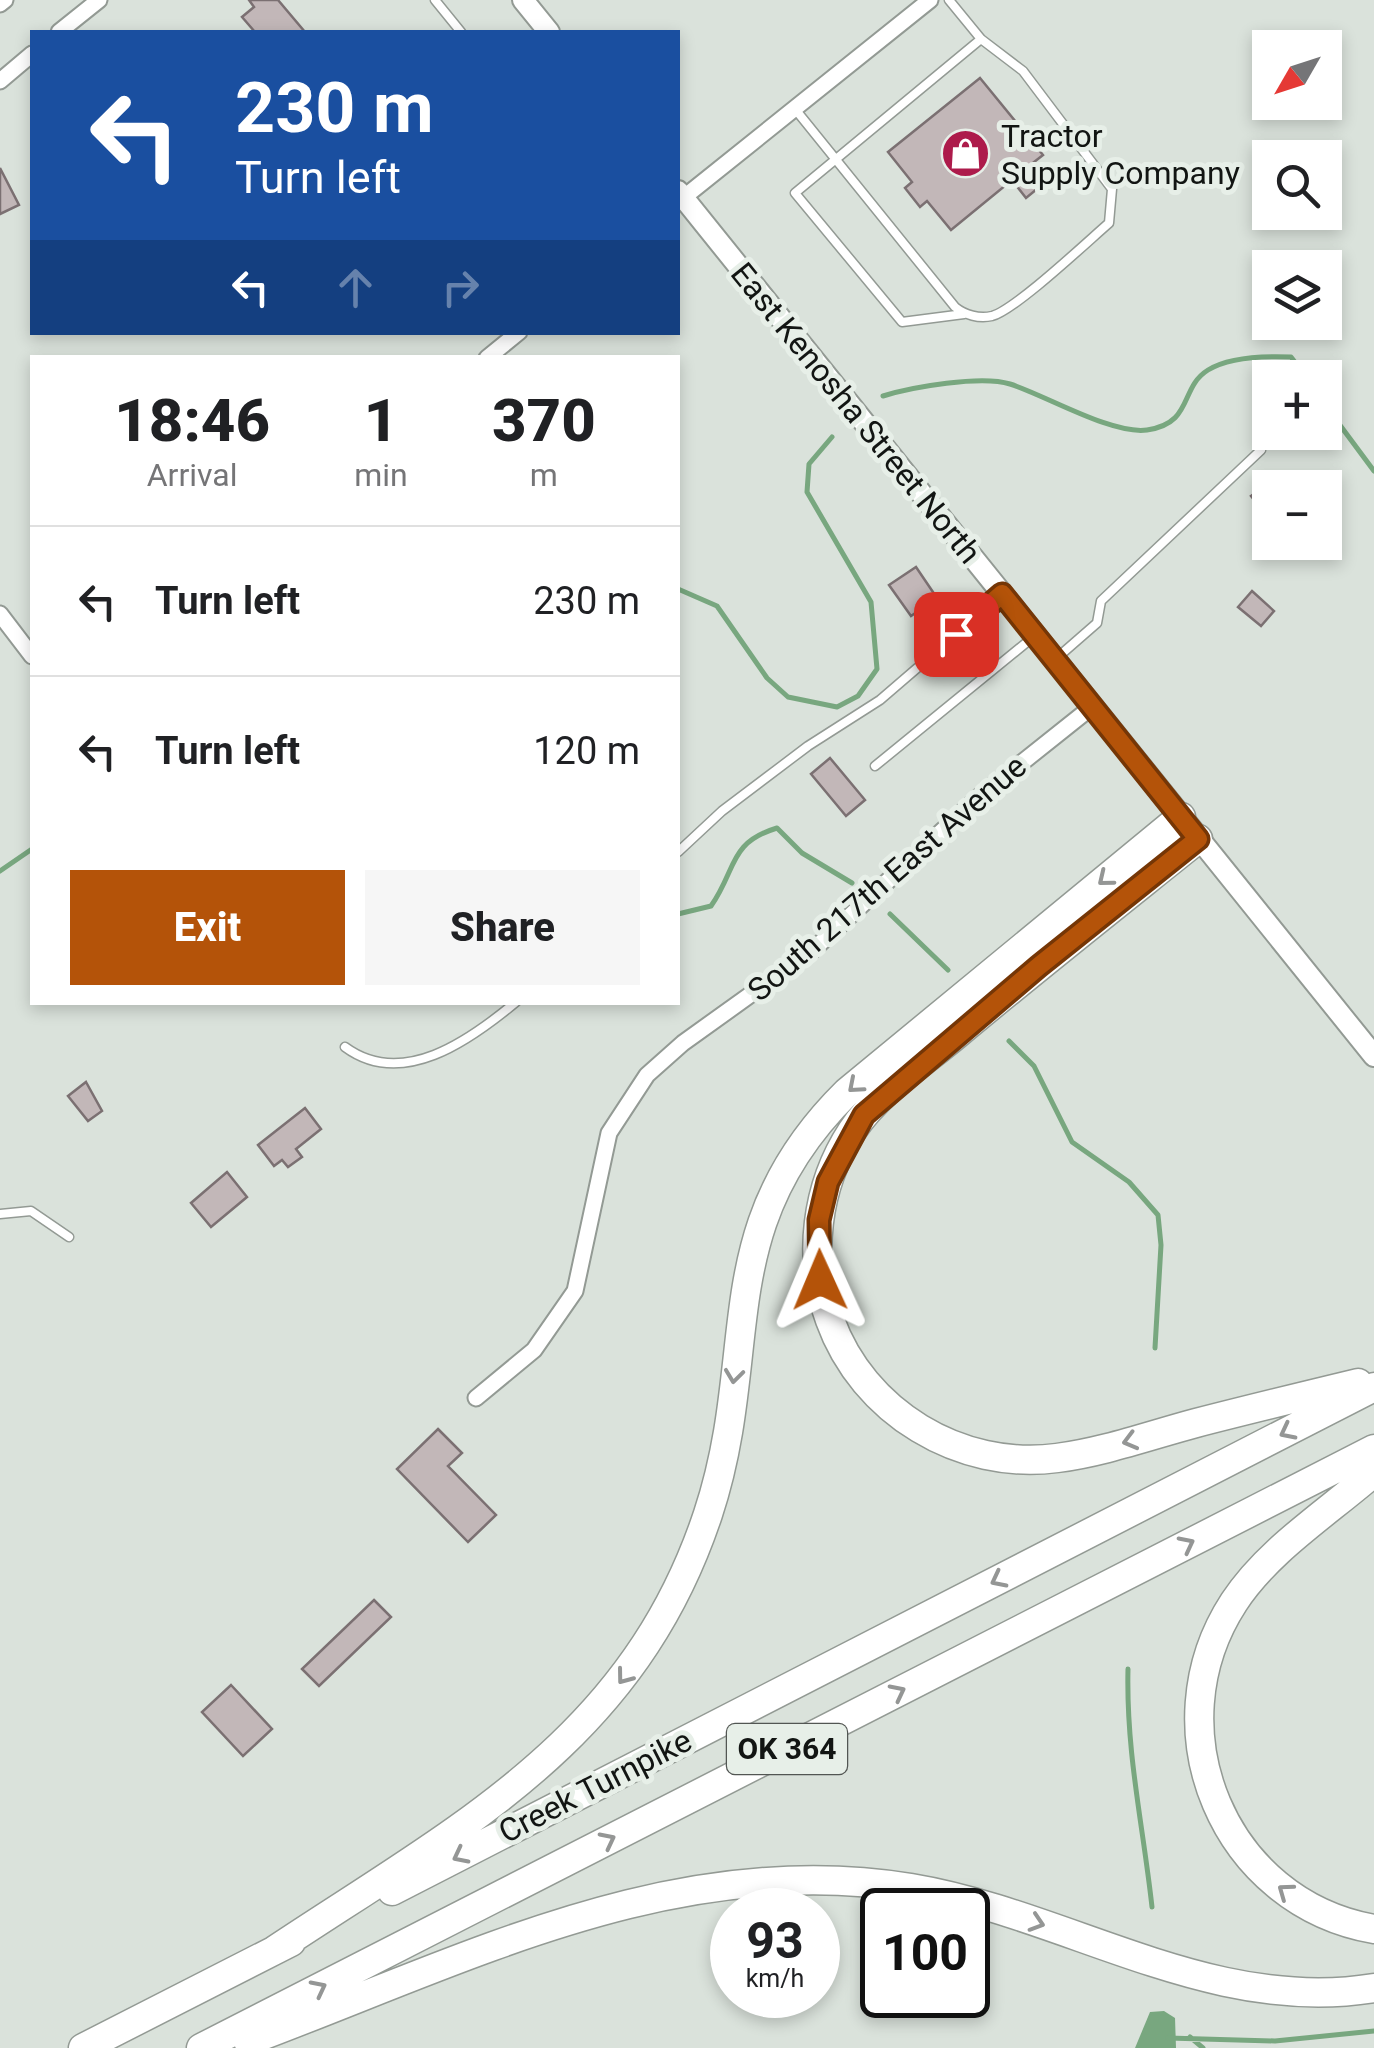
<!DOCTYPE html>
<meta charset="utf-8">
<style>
body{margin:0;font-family:Roboto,sans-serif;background:#f6f6f6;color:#202124;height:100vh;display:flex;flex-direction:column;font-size:38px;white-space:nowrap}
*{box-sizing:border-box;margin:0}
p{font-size:32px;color:#757577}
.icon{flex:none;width:55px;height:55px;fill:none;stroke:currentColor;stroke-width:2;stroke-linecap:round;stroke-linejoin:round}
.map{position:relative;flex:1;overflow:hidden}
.sheet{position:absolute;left:30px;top:355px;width:650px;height:650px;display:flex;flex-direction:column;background:#fff;border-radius:0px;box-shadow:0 5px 15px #0003}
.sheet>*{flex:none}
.banner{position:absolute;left:30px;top:30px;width:650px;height:305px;border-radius:0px;box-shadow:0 5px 15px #0003;background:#1a4fa0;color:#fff;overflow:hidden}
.needle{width:65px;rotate:231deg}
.buttons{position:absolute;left:1252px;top:30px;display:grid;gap:20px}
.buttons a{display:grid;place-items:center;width:90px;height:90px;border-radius:0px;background:#fff;box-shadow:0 5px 15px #0003;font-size:50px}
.speed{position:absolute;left:710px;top:1888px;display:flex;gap:20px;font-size:50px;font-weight:700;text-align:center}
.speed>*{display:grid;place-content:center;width:130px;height:130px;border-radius:50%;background:#fff;box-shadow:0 5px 15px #0003;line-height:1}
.speed small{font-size:25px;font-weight:400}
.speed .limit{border:5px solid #111;border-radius:15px;background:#fff;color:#111}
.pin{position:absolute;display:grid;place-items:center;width:85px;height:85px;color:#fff;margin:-42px;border-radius:20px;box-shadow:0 5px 15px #0006}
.me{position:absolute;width:110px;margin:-55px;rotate:359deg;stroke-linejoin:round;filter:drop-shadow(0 0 8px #0008)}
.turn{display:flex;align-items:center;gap:35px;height:210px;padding:0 40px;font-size:45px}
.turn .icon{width:130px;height:130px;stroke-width:2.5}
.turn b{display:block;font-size:70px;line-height:85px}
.lanes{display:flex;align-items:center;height:95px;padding:0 40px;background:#0003;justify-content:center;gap:50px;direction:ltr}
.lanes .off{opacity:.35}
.eta{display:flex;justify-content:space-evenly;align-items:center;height:170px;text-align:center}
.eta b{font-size:60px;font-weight:800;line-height:70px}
.cta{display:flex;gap:20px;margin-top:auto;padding:20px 40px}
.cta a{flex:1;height:115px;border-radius:0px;background:#b45309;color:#fff;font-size:40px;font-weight:800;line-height:115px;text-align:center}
.cta a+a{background:#f6f6f6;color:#202124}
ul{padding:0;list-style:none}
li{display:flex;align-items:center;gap:30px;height:150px;padding:0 40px;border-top:2px solid #e0e0e0}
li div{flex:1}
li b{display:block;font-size:38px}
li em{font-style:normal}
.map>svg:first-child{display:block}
.water{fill:#78a77f}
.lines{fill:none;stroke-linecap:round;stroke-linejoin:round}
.stream{stroke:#78a77f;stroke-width:5}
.building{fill:#c2b7b8;stroke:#7b7072;stroke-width:2.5}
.lane-casing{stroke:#939a94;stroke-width:11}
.street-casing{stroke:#939a94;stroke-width:19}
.secondary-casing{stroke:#939a94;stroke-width:24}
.highway-casing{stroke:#939a94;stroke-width:31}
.lane{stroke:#fff;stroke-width:8}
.street{stroke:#fff;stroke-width:15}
.secondary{stroke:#fff;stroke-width:20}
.highway{stroke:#fff;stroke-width:28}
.oneway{stroke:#949695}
.route-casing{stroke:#753606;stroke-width:25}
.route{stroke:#b45309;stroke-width:18}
.labels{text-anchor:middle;stroke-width:10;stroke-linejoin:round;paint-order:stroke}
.shield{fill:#e7efe8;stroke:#525653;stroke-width:2.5}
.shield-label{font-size:30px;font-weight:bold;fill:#121513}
.poi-label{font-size:32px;fill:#121513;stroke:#e7efe8;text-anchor:start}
.street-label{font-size:32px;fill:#121513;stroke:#e7efe8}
</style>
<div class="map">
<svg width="1374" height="2048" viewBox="0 0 1374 2048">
<rect width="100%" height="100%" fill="#dae2db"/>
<path class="water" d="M1164,2011l11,7 1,30h-41l15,-36z"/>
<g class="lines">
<path class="stream" d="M883,396c29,-9 98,-21 127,-12 35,11 102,51 137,46 47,-7 32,-42 61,-60 21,-13 59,-14 83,-13l16,21
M1325,405l49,66
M678,589l39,17 50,72 21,19 49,10 21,-11 19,-27 -6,-67 -64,-110 2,-28 23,-27
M0,871l32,-22
M678,914l33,-8c26,-37 17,-63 66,-78l25,25 50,30
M890,914l58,56
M1009,1041l25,25 38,76 57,40 29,33 3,30 -6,103
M1128,1669c-2,84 15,156 24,238
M1190,2037l13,11
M1168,2038l107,3 99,-10"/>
</g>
<path class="building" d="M249,0h29l27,32h-50l-13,-15 12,-10z
M980,78l63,77 -14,11 14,18 -17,14 -14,-18 -61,50 -24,-29 -7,6 -15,-19 7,-6 -24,-30z
M0,168l19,37 -19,9z
M1270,482v38l-19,-24z
M916,567l21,31 -26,18 -22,-31z
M1252,591l22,20 -13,15 -23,-19z
M830,758l35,42 -19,16 -35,-42z
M86,1082l16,29 -14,10 -20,-25z
M305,1108l16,21 -25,20 6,8 -14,10 -6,-7 -8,6 -16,-21z
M227,1172l20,25 -36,30 -20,-24z
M438,1429l24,24 -14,13 48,49 -28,27 -71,-73z
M374,1600l17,17 -72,69 -17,-17z
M231,1685l41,44 -29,27 -41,-44z"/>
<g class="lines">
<defs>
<path id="lane" d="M435,0l26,32
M795,109l160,198c10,8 24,12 37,9 23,-6 95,-74 117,-93l3,-34 -89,-118 -42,-32 -32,-39
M964,314l-62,8 -107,-129 186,-154
M1058,657l39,-34 4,-22 160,-151
M875,766l157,-128
M678,852l44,-41 86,-65 72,-46 122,-105
M345,1047c57,42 124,-6 171,-45
M0,1214l31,-3 38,26"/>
<path id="street" d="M0,4l5,-4
M59,32l40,-32
M0,81l32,-27
M678,202l252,-202
M487,358l32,-26
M0,614l32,42
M476,1398l58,-48 41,-59 34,-158 38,-58 36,-32 131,-94 166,-153 113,-90"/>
<path id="secondary" d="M523,0l26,32
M678,191l696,865"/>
<path id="highway" d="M1198,839c-81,65 -162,129 -241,195 -36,30 -79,58 -105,97 -36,55 -45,127 -22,189 33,92 130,151 227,138 47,-6 94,-23 139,-35 54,-14 108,-27 162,-40
M1374,1472c-47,41 -106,78 -140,130 -83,127 -10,301 140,327
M392,1891l982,-504
M275,1950c185,-123 358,-210 433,-436 54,-163 0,-285 139,-422l334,-275
M248,2041c215,-80 427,-192 663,-153 156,26 300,127 463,100
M83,2048l208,-106
M201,2048l1173,-599"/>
</defs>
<use href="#lane" class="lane-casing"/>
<use href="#street" class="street-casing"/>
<use href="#secondary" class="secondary-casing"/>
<use href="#highway" class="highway-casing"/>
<use href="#lane" class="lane"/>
<use href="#street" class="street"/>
<use href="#secondary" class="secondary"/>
<use href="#highway" class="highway"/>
</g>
<defs><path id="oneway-chevron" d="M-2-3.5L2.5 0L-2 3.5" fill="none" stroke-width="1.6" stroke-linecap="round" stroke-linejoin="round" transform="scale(2.5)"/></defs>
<g class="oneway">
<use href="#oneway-chevron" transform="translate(1105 879) rotate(141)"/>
<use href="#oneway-chevron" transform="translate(855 1086) rotate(139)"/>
<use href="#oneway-chevron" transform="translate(734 1376) rotate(97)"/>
<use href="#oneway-chevron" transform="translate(1287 1432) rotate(153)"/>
<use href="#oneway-chevron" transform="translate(1130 1441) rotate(165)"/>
<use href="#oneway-chevron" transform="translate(1187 1544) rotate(-27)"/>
<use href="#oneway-chevron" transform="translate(998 1580) rotate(153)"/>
<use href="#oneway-chevron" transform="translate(624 1677) rotate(127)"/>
<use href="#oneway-chevron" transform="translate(898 1692) rotate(-27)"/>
<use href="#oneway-chevron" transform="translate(608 1840) rotate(-27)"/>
<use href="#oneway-chevron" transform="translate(460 1856) rotate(153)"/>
<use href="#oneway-chevron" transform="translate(1285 1891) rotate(-144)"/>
<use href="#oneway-chevron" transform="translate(1037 1923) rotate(18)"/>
<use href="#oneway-chevron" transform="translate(319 1988) rotate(-27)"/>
</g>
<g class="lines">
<defs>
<path id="route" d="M820,1280l-1,-60 9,-38 36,-67 175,-149 159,-127 -196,-245 -46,40"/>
</defs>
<use href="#route" class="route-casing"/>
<use href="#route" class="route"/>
</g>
<defs>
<symbol id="shop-disc" viewBox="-11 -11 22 22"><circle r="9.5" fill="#ad1b4b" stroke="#e7efe8"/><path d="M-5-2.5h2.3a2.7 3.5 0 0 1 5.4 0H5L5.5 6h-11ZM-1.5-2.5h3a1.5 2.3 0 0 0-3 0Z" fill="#fff"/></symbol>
</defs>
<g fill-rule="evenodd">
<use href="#shop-disc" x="938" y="126" width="55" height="55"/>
</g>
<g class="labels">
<rect class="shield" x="727" y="1724" width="120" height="50" rx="8"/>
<g class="shield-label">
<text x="787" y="1759">OK 364</text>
</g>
<g class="poi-label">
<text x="1001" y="147">Tractor<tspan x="1001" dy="37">Supply Company</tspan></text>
</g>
<g class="street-label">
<text transform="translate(856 413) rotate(51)" y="11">East Kenosha Street North</text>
<text transform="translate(887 878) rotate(-41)" y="11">South 217th East Avenue</text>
<text transform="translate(595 1786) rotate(-27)" y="11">Creek Turnpike</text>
</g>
</g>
</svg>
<div class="buttons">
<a><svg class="needle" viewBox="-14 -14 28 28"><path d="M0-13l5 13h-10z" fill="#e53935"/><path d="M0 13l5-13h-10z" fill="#757577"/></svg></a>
<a><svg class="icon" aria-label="search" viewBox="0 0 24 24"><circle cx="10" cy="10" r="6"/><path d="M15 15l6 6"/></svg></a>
<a><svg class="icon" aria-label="layers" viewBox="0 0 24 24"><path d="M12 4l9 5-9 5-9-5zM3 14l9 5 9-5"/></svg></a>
<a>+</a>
<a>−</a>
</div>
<div class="speed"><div>93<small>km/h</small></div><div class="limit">100</div></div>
<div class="pin" style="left:956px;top:634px;background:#d93025"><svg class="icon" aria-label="arrive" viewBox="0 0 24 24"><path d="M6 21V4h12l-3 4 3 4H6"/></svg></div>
<svg class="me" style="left:820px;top:1280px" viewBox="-20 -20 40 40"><path d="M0-17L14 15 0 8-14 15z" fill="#b45309" stroke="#fff" stroke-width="4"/></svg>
<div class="banner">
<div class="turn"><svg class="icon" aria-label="left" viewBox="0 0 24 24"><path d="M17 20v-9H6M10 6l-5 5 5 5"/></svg><div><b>230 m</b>Turn left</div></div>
<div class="lanes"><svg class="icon" aria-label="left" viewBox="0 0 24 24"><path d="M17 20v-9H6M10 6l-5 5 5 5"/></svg><svg class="icon off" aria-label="ahead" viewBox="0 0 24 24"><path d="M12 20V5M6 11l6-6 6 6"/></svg><svg class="icon off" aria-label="right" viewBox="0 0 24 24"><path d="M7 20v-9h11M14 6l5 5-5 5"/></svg></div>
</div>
<section class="sheet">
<div class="eta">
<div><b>18:46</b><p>Arrival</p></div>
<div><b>1</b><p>min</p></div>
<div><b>370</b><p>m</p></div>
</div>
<ul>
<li><svg class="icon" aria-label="left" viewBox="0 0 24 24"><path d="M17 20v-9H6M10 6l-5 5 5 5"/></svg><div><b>Turn left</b></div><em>230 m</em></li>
<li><svg class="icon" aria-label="left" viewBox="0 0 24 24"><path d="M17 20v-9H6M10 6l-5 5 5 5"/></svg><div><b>Turn left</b></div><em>120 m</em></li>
</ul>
<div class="cta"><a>Exit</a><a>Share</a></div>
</section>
</div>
